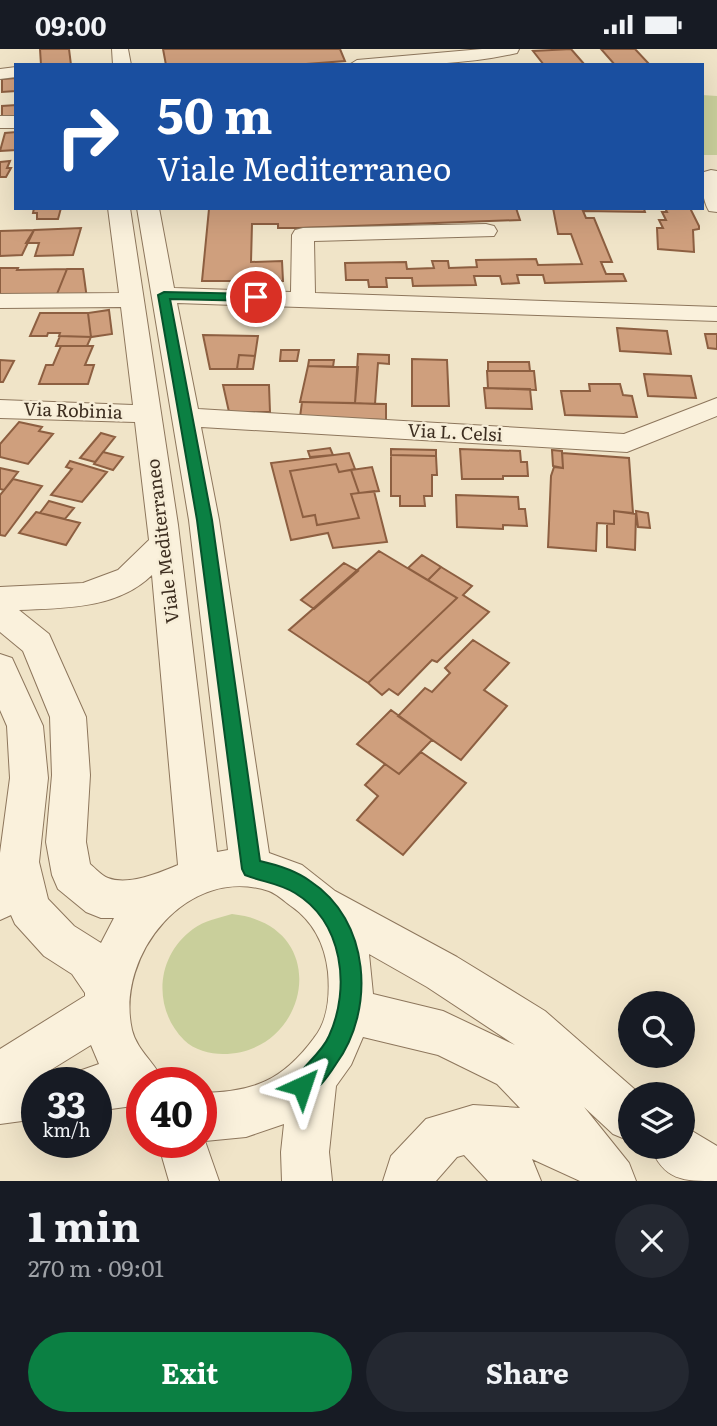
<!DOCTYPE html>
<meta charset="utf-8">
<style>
body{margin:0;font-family:Literata,serif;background:#242831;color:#f1f3f6;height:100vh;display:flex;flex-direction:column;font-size:26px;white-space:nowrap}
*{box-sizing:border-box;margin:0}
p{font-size:23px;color:#9ea1a6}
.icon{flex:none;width:38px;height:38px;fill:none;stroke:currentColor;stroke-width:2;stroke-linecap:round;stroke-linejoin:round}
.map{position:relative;height:1132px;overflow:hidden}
.side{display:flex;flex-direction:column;background:#171b24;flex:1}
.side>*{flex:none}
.guide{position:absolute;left:14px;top:14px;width:690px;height:147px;border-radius:0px;box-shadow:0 7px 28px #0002;background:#1a4fa0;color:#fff;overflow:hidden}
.tools{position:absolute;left:618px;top:942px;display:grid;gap:14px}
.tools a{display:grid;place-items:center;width:77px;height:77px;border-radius:50%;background:#171b24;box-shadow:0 7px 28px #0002;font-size:35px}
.speed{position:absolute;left:21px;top:1018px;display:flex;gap:14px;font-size:35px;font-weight:700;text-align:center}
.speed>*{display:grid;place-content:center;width:91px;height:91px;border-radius:50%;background:#171b24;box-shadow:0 7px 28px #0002;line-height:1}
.speed small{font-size:18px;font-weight:400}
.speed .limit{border:10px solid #d22;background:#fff;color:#111}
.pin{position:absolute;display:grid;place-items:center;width:60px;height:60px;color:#fff;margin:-30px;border:4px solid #fff;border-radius:50%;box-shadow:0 2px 7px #0007}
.me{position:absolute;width:77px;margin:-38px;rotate:42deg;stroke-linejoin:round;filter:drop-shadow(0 0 5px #0008)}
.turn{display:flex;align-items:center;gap:24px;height:147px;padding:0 28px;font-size:32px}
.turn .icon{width:91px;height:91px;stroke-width:2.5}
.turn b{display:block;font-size:49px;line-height:60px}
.round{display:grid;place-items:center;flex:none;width:74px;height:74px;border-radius:37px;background:#242831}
.summary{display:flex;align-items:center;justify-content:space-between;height:119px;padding:0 28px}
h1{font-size:42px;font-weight:700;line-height:52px}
.action{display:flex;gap:14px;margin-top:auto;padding:14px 28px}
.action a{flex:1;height:80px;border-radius:42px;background:#0b8043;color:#fff;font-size:28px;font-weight:700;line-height:80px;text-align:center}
.action a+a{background:#242831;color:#f1f3f6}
.status{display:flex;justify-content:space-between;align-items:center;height:49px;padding:0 35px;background:#171b24;direction:ltr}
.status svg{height:19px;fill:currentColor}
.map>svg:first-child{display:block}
.green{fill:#c9cf9b}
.building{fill:#cf9f7d;stroke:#8d5f41;stroke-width:2}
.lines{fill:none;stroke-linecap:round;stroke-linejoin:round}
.minor-casing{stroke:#8d765c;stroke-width:2}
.minor{fill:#faf1dc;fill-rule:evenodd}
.route{fill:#0b8043;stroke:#07532c;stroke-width:2}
.labels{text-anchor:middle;stroke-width:5;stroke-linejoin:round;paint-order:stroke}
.street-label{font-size:18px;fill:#3d2e20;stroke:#f7eed8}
</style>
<div class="status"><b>09:00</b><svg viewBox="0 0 49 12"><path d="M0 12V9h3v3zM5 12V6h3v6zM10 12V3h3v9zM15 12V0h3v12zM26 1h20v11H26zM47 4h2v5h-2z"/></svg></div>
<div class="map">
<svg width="717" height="1132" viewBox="0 0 717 1132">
<rect width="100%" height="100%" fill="#f0e4c8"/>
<path class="green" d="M702,46l15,1v59h-15z
M232,865c103,11 78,140 -9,140 -13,0 -29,-4 -39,-14 -31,-31 -29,-83 9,-111 11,-8 25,-11 39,-15z"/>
<path class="building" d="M40,0h29l2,16h-30z
M163,0h177l5,12 -52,4h-127z
M571,0l14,16h-41l-11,-14z
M601,0h34l15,16h-35z
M16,29v13l-14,1v-13z
M16,56v13l-14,2v-14z
M16,83v18l-16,1 5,-18z
M10,112l-3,7h4l-5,9h-6v-15z
M34,159h27l-3,11h-21v-6h-4z
M217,159h299l4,12 -222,8h-20v-4h-26l-1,38 31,-1 1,20h-81l7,-72z
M553,159h105l-14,1 1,3 -62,-1 3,7h8l18,44h-11l5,12h17l3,7 -81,2 -2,-8h-26l2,8 -17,1 -2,-8h-26l2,9 -63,1 -1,-8h-26l1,9h-18l-1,-7h-22l-1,-17 61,-1 1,7 27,-1 -2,-7h16l1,7 28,-1 -1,-7 60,-1 2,6 44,-1 -11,-30h-13z
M665,159h25l9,18v3l-6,1 1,22 -36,-3 -1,-21h6l-4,-8h7l-4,-8h5z
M81,179l-8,27 -38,1 4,-13h-13l8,-13z
M34,181l-12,25 -22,1v-25z
M0,219h18l-1,2 50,-1 -12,30 -55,-1z
M67,220h16l4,30h-32z
M109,261l3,24 -21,3 -3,-24z
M40,264h48l3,24 -32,-1 1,-3h-12l-1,3h-17z
M617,279l50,3 4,23 -51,-3z
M705,285h12v15l-9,-1z
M203,286l55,1 -3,20 -16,-1 -2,14h-27z
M60,287l31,1 -4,9h-31z
M61,297h32l-8,19h9l-6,19h-49l7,-19h7z
M281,301h18l-2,11h-17z
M358,305l31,1v9l-11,-1 -3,41 -20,-1z
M239,306l16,1 -2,13h-16z
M412,310l35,1 2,46h-37z
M0,311l14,1 -11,21h-3z
M309,311h25l-1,7 -25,-1z
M488,313h41l1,9h-42z
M308,317l50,1 -3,36 -55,-1z
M487,322h47l2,19 -48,-2z
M644,325l47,2 5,22 -48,-2z
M589,335h31l3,11 9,1 5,21 -72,-2 -4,-24h29z
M223,336h46l1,27h-41z
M484,339l46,1 2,20 -46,-1z
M302,353l84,2v16l-86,-3z
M19,373l23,5 -3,4 14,3 -25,30 -28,-7v-13z
M101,384l14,4 -20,25 -15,-4z
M330,399l3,7 -23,2 -2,-6z
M391,400l45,1v6l-45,-1z
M460,400l60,2 1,11h6l1,14h-25v3h-41z
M552,401l10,1 1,17 -10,-2z
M103,403l20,5 -10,13 -19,-6z
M349,404l6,16 -16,3 -3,-8 -46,7 13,46 12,-2 2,10 42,-7 -8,-24 23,-3 13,51 -54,6 -5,-15 -37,7 -20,-77z
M562,404l67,5 4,55 -19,-2v13l-17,-1 -1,28 -48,-4 3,-71 3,-9 9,1z
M391,406l45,1 1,19h-5v21h-8l1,10h-25v-10h-9z
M70,412l37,11 -25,30 -31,-7 21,-26 -6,-2z
M336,415l3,8 12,-2 8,23 -8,1 8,24 -42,7 -2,-10 -12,2 -13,-46z
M372,418l7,24 -20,2 -8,-23z
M0,419l18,4 -14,18 -4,-1z
M13,430l29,7 -37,50 -5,-1v-40z
M456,446l62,2 1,12h6l2,17 -24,-1v4l-46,-2z
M49,452l25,7 -9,11 -25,-6z
M614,462l22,3 -1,36 -28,-3v-23h7z
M636,462l12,2 2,15 -12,-1z
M36,463l44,11 -14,22 -47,-12z
M379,502l78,47 -89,85 -79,-53z
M422,506l19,12 -13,13 -20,-12z
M344,514l14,8 -44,38 -13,-9z
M441,518l31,19 -9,9 26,17 -52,50 -5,-2 -34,35 -9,-6 -7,6 -14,-12 89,-85 -29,-18z
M473,591l36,23 -25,27 23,16 -46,54 -63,-44 27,-28 7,4 18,-19 -5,-5z
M391,661l41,30 -33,34 -42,-30z
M421,703l45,31 -63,72 -46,-35 21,-24 -13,-11 20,-21 14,10z"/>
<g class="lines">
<defs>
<path id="minor" d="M112,0h16l3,16h-18z
M482,0h37l-2,4c-55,13 -112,12 -168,12l8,-5z
M16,18v10l-16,2v-10z
M0,67h16v12h-16z
M711,121l6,1v41l-8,-1c-6,-10 -9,-29 -5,-39z
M108,159h22l48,317 39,327 11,-2 -39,-330 -52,-312h22l15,80 117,4 1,-57 3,-5 8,-2 183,-4 8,2 3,5 -3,5 -180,5 1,52 402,14v14l-540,-18 21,106 426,25 93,-36v18l-90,36 -426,-25 18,93 50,333 33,12 33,26 122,66 88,54 95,83h-10v47l-17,-7 -29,-27 45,56 7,18h-56l-48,-22 9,22h-53l-24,-26 -7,2 -21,24h-53l8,-25 35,-37 47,-14 47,3 -23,-24 -59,-29 -75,-18 -12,28 -15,21 -7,66 3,29h-50l-1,-29 3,-28 -38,13 -41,4 14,40h-50l-11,-38h43v-50c53,-1 81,-12 113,-55 14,-17 16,-44 14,-66 -3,-27 -14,-50 -37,-66 -7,-5 -14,-12 -22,-15 -81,-27 -154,64 -137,139 5,21 25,34 32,53h-22v26l-9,-3 -37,5v-28h-22l5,-12 20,-7 -8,-19 -47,29 10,4 2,5h-19v36l-37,5v-75l85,-53v-3l-13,-19 -28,-18 -29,-32 -4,-9 -11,5v-67l10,-75 -3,-52 -7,-16v-56l12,4 31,68 5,52 -9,84 9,37 26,27 27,17 13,-25h-13l-15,-6 -28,-23 -6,-14 -6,-33 6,-67 -2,-58 -27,-66 -23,-19v-45l83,-4 35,-13 31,-30 -14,-118 -135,-4v-18l133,5 -12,-98 -121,1v-14l119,-1zM152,526l26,290c-19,8 -50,21 -70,13 -6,-2 -13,-10 -18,-14l-4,-22 4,-67 -4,-58 -37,-83 -30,-24c46,-2 98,-1 133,-35zM369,905l58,33 88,58 -72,-34 -70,-17z
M682,1076l35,21v35c-34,0 -53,0 -67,-35h32z"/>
</defs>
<use href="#minor" class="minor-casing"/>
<use href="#minor" class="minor"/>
</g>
<path class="route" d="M164,243l92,2 6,3 -6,4 -86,-2 42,221 48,341c18,4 35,9 50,20 60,39 66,128 26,183 -9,14 -18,27 -34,33l-8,-3 -3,-8c8,-18 30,-31 38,-50 22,-48 14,-114 -34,-143 -16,-10 -33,-11 -50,-18l-3,-6 -45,-349 -39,-225z"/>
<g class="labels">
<g class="street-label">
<text transform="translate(73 362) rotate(2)" y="6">Via Robinia</text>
<text transform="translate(455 384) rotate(3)" y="6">Via L. Celsi</text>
<text transform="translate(163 492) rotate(-97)" y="6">Viale Mediterraneo</text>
</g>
</g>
</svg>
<div class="tools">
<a><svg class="icon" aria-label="search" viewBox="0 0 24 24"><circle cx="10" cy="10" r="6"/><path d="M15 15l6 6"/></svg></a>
<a><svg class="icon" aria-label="layers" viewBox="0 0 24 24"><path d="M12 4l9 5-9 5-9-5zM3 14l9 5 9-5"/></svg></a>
</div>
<div class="speed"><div>33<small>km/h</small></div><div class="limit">40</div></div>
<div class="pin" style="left:256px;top:248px;background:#d93025"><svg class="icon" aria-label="arrive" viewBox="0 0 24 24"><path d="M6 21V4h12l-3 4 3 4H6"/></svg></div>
<svg class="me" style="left:302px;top:1037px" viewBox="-20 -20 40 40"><path d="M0-17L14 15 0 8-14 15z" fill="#0b8043" stroke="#fff" stroke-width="4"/></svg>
<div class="guide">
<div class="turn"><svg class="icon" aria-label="right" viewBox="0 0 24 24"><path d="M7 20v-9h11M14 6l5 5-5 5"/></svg><div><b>50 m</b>Viale Mediterraneo</div></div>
</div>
</div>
<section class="side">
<div class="summary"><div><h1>1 min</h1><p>270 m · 09:01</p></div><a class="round"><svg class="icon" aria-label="close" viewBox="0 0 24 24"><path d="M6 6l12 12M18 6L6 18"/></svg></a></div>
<div class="action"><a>Exit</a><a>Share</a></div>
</section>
